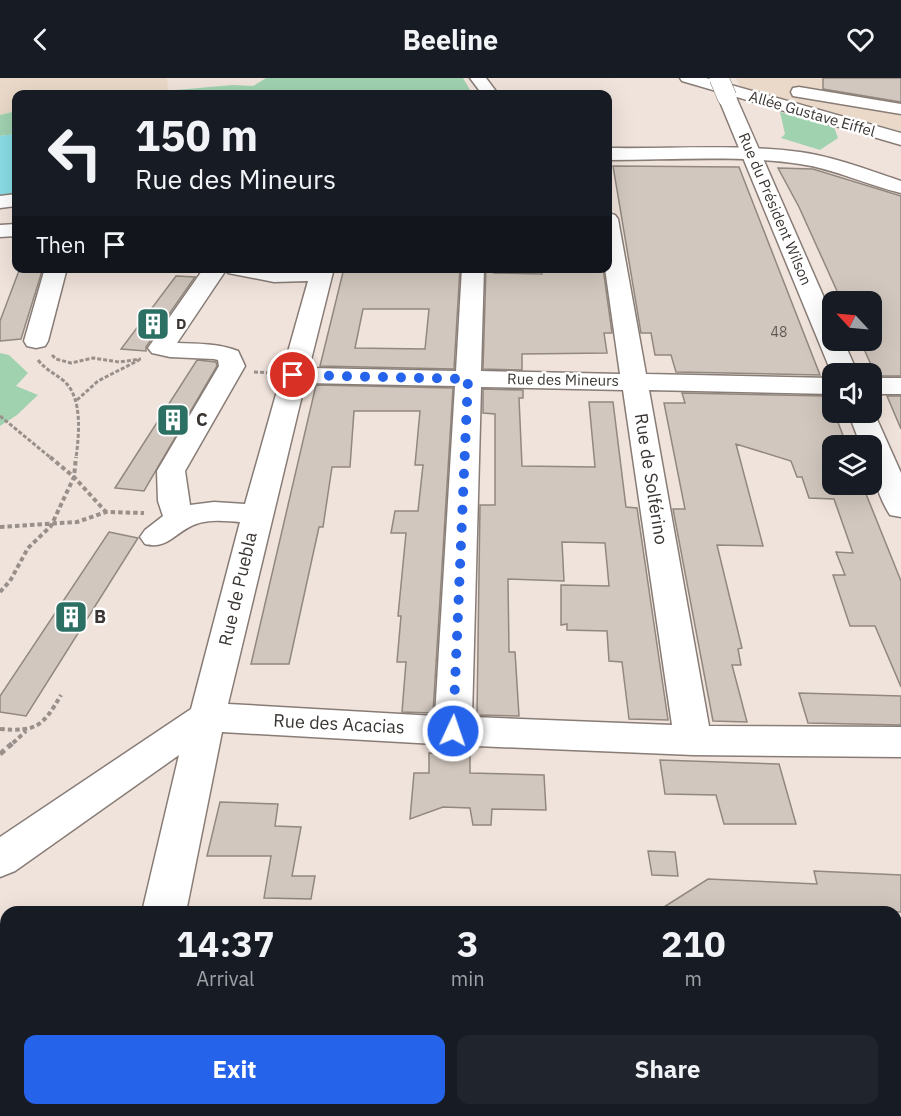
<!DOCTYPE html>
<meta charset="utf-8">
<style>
body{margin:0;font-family:"IBM Plex Sans",sans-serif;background:#20242c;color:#f1f3f6;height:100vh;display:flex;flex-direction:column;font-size:22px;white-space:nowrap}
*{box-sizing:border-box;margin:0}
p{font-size:20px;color:#9ea1a6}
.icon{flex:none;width:33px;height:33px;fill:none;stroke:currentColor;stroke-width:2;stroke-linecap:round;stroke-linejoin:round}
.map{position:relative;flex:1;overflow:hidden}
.drawer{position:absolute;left:0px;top:828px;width:902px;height:210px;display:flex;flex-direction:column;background:#171b24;border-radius:18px 18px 0 0;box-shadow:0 6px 24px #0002}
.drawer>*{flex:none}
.top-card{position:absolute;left:12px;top:12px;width:600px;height:183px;border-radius:12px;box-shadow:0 6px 24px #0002;background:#171b24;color:#f1f3f6;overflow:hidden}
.needle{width:39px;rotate:296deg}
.controls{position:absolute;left:822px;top:213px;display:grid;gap:12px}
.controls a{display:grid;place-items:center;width:60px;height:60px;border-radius:12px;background:#171b24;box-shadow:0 6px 24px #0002;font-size:30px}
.pin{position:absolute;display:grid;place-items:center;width:51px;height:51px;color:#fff;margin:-26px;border:3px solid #fff;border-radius:50%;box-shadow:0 2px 6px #0007}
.me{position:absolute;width:66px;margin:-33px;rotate:3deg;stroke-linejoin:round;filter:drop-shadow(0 0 4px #0008)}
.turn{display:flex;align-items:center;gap:21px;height:126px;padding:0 24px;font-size:27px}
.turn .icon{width:78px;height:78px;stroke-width:2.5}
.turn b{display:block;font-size:42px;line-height:51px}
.then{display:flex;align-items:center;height:57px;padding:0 24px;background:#0003;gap:12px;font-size:22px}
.eta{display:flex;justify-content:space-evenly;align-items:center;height:102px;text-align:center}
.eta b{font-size:36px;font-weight:700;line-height:42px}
.primary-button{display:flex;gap:12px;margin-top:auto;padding:12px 24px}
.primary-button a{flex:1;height:69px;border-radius:12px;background:#2563eb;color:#fff;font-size:24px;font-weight:700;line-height:69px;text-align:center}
.primary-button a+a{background:#20242c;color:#f1f3f6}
header{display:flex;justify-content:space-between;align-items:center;height:78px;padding:0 24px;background:#171b24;font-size:27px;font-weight:700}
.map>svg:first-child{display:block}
.industrial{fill:#ead9c8}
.green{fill:#a0d2b0}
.water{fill:#89dde6}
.building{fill:#d1c7be;stroke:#91887f;stroke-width:1.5;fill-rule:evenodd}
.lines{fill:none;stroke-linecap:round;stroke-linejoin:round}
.minor-casing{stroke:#887c76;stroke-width:3}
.major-casing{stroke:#887c76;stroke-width:3}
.path-far2{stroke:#99908b;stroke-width:3;stroke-dasharray:4 2;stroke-linecap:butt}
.path-far1{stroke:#99908b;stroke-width:4;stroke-dasharray:4.5 3;stroke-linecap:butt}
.path{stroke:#99908b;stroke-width:5;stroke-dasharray:6 4;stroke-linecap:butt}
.minor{fill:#fff;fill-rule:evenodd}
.major{fill:#fff;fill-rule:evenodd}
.major-bridge-casing{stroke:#887c76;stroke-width:20;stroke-linecap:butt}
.major-bridge{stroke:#fff;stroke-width:19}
.route{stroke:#2563eb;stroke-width:10;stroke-dasharray:0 18}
.labels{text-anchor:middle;stroke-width:5;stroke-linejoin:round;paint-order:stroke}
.far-number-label{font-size:14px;fill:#605a55}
.far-street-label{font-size:15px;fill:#3a3532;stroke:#fff}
.far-poi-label{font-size:15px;font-weight:bold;fill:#3a3532;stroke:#fff;text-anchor:start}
.poi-label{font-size:18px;font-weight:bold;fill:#3a3532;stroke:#fff;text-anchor:start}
.street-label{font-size:18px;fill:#3a3532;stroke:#fff}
</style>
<header><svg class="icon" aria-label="back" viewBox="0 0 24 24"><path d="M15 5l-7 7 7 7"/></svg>Beeline<svg class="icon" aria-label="heart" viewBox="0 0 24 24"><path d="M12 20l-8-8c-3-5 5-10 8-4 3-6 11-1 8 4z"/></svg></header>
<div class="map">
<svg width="901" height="1038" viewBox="0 0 901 1038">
<rect width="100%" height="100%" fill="#f0e3dc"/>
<path class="industrial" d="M0,0h167l1,13 -39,3h-113v17l-16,4z
M736,0h165v53l-160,-43z"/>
<path class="green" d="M266,0h197l7,12 -47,4h-294l104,-9 20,1z
M16,33v23l-16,2v-21z
M780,34l54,15 4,11 -18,12 -39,-12 4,-4z
M0,275l9,2 19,18 -12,13 22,9 -21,20 -17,11z"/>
<path class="water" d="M16,56v59l-16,3v-60z"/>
<path class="building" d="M823,0h78v24l-78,-13z
M613,88l126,1 81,208 -144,-3 -5,-17h-16l-4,-22h-10z
M778,90l35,1 88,27v180h-25l-16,-36h12v-38h-30l-43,-95z
M20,190h23l-22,71 -21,2v-20z
M344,190h116l-6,101 -134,-3zM363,231h66l-4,40 -70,-1z
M486,190h9l-1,5 48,1 -1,-5 62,-1 9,65h-8l3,20 -85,1v16l-39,-1z
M176,198l19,1 -49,70v4l-25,-2z
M197,282l19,2 1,4 -73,125 -29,-3z
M316,307l137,3 -20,325 -31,-1 4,-50h-9l4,-46h-3l8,-83h-15l4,-22h23l5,-46h-8l5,-54h-66l-4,56h-18l-9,60h-4l-30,137h-38z
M483,311l40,1v8h-4l3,68 73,1 -6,-65h24l13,105 11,1 31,212 -39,-1 -7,-57 -13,-1 -2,-30 -40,-1v-6l-6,1v-40l48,1 -4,-43 -43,-1 2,39 -56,-2 1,73h6l4,64 -42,-1 3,-210h15v-91l-12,-1z
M682,315l146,3 19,50h-15v38h30l39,97v106l-26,-61h-25l-17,-51h12l-9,-23 17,1 -19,-54 -25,-1 -7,-21h-5l-6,-16 -55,-17 27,102 -46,-1 25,103 -4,1 3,16h-9l15,57 -34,-1 -40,-212h12l-21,-106h21z
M887,318h14v33z
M109,454l29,6 -112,178 -26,-4v-16z
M799,615l102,3v29l-93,-2z
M429,675l41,1v19l74,2 2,35 -54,-1 -1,16h-18l-3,-17 -27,-1 -33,12 4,-46h15z
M660,682l119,4 17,60h-72l-8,-29 -51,-1z
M220,724l58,2 -3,22 26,1 -9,49h23l-4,23 -47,-1 7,-42h-64z
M648,773l27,1 3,24 -26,-1z
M814,793l87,4v37h-245l52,-33 109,5z"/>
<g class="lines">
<defs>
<path id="minor" d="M470,0h16l12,16h-16z
M680,0h26l195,55v12l-219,-64z
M799,9l102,17v10l-108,-18 -2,-4 2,-4z
M608,70c63,1 129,-4 192,4 35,5 68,18 101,29v12c-34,-8 -66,-24 -101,-29 -61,-9 -130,-4 -192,-4z
M16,116v12l-16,2v-12z
M608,135l7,2 3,4 28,155 186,4v16l-183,-4 60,336 192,1v30l-208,-2 -240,-10 -231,-13 -36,180h-44l37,-157 -164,116 -15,6v-40l191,-128 49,-187c-14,-1 -30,-3 -44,2 -20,7 -28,26 -51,20l-5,-7 5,-7 18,-14 -5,-15 -1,-30 62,-105 -1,-6 -4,-1 -44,-2 -18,-4 -4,-5 56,-80h130l-25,100 147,3 6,-103h22l-3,103 139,3 -15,-106h3zM226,192l2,3 46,9 34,-1 -63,223 -31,-2 -24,3 -5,-34 60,-105 -7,-15c-20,-8 -40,-7 -61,-8zM305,305l150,3 -20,330 -207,-12zM481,309l142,3 49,335 -200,-8z
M16,146v12l-16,1v-12z
M45,190h22l-19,73 -3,5 -9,2 -9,-2 -3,-5z
M872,300h29v16h-29z
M896,1014l5,12v12h-45l-2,-6h42z
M90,1032h50l-1,6h-50z
M371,1032h52l-3,6h-52z"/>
<path id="major" d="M727,14l6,1 3,4 96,219v24h11l15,34h-26l-114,-277 3,-4z
M872,330l29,65v44l-11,-2c-14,-22 -18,-44 -18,-69h-11l-13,-34h24z"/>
</defs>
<use href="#minor" class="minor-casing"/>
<use href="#major" class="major-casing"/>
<path class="path-far2" d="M52,277l4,4 15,4 22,-5 26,4 22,-3
M38,282c8,10 16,13 26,21 19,17 15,54 12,77
M254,294l17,1
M77,322l21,-19 41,-21
M0,338l51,42"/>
<path class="path-far1" d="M50,379l24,20 32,35
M0,449l77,-5 29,-10 38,1
M0,514l10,-11 18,-33 23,-22 23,-49 2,-20
M0,651c37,3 43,-3 61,-34
M13,665l13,-12"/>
<path class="path" d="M0,676l15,-13
M693,1032l12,6
M509,1038l6,-6"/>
<use href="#minor" class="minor"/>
<use href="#major" class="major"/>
<defs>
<path id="major-bridge" d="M719,0l8,19"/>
</defs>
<use href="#major-bridge" class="major-bridge-casing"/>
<use href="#major-bridge" class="major-bridge"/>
</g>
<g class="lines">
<path class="route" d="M293,297l175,4 -15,352"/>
</g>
<defs>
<symbol id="building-square" viewBox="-11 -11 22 22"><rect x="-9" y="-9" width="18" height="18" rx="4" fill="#2b7063" stroke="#fff"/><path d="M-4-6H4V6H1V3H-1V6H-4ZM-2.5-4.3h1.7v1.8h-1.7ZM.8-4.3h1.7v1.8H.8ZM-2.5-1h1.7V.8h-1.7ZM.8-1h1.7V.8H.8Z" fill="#fff"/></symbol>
</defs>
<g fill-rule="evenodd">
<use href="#building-square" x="134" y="227" width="38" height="38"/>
<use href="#building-square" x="154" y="323" width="38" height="38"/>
<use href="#building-square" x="52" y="520" width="38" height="38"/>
</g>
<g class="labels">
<g class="far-number-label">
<text x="779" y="259">48</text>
</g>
<g class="far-street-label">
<text transform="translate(812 36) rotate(16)" y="5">Allée Gustave Eiffel</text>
<text transform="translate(775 131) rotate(67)" y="5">Rue du Président Wilson</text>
<text transform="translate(563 302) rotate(1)" y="5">Rue des Mineurs</text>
</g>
<g class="far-poi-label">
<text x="176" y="251">D</text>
</g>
<g class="poi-label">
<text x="196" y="348">C</text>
<text x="94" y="545">B</text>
</g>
<g class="street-label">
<text transform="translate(651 401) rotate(81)" y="6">Rue de Solférino</text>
<text transform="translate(238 511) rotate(-77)" y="6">Rue de Puebla</text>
<text transform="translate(339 646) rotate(3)" y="6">Rue des Acacias</text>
</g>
</g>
</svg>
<div class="controls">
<a><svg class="needle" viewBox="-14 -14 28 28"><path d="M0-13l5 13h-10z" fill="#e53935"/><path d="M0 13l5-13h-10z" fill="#9ea1a6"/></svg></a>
<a><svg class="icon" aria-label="sound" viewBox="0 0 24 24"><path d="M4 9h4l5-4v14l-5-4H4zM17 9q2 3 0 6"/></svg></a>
<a><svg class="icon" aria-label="layers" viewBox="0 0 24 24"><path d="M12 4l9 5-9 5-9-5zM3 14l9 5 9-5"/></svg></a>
</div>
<div class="pin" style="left:293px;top:297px;background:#d93025"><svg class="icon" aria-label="arrive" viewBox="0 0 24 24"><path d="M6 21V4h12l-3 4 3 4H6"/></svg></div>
<svg class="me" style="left:453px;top:653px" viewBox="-20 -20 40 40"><circle r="17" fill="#2563eb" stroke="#fff" stroke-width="3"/><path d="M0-11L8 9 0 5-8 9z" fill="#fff"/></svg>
<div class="top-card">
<div class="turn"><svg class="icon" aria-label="left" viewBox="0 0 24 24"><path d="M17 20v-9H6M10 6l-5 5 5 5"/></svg><div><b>150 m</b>Rue des Mineurs</div></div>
<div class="then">Then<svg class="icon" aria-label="arrive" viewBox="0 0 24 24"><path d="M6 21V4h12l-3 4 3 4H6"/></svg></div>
</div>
<section class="drawer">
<div class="eta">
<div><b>14:37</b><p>Arrival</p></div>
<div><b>3</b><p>min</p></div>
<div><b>210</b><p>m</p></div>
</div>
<div class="primary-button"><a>Exit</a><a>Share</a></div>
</section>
</div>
